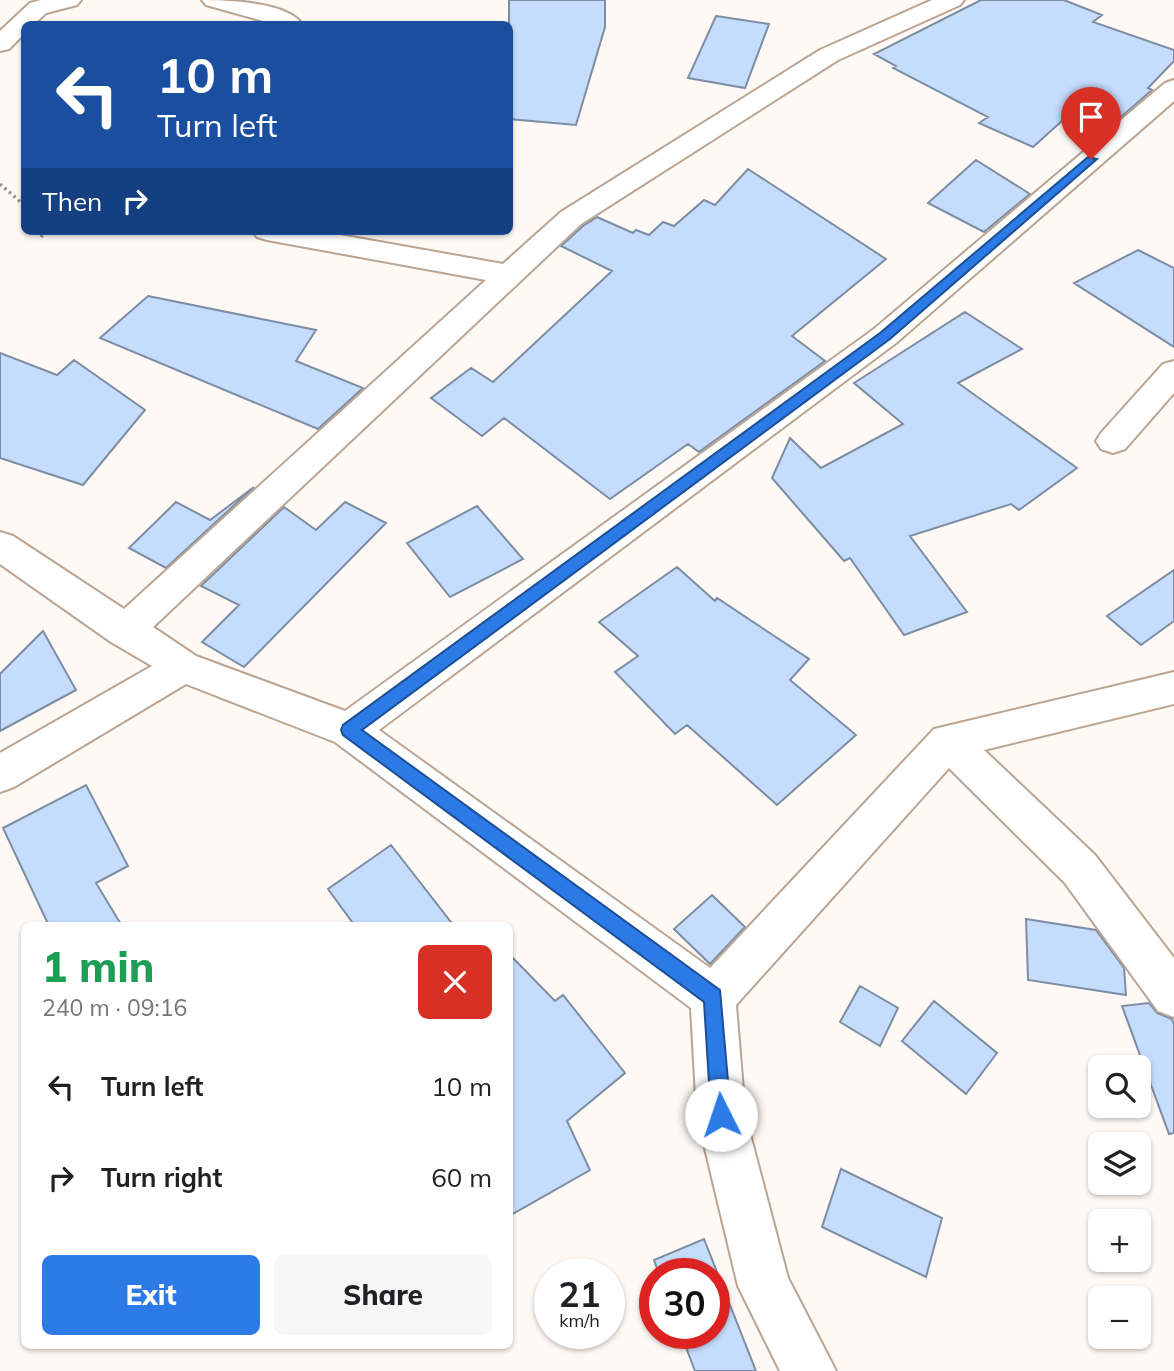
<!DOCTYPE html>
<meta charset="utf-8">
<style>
body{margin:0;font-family:Mulish,sans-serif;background:#f6f6f6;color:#202124;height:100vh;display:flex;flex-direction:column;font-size:26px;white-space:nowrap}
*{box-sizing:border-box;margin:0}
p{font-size:23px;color:#757577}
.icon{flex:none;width:38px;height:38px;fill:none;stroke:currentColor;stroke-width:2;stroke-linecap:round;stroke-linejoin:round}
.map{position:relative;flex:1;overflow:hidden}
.side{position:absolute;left:21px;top:922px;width:492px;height:427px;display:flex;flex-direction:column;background:#fff;border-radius:10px;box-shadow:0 2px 5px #0004}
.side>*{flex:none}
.guide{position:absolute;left:21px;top:21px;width:492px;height:214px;border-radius:10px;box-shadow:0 2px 5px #0004;background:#1a4fa0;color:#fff;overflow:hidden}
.controls{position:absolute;left:1088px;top:1055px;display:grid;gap:14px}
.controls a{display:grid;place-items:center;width:63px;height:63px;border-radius:10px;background:#fff;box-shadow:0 2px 5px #0004;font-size:35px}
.speed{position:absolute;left:534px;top:1258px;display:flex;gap:14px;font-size:35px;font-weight:700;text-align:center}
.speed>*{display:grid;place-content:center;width:91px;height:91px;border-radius:50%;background:#fff;box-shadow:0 2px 5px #0004;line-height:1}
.speed small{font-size:18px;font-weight:400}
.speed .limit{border:10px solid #d22;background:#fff;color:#111}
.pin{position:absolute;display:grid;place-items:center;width:60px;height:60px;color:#fff;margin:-72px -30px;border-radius:50% 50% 50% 0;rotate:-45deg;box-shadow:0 0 7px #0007}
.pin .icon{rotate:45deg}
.me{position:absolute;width:77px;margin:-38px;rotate:356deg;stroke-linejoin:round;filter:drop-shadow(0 0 5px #0008)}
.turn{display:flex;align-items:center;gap:24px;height:147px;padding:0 21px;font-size:32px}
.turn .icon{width:91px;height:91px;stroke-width:2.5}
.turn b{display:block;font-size:49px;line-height:60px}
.then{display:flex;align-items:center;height:66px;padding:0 21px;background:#0003;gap:14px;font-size:26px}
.round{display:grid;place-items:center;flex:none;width:74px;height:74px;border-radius:10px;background:#f6f6f6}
.summary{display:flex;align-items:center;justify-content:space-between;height:119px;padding:0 21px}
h1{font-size:42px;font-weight:800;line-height:52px;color:#1e9e55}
.button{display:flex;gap:14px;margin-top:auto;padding:14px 21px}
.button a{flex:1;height:80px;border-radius:10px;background:#2b7ae5;color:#fff;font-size:28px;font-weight:800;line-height:80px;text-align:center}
.button a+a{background:#f6f6f6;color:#202124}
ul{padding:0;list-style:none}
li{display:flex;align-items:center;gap:21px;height:91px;padding:0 21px}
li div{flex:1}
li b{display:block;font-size:26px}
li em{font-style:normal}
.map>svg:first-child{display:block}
.building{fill:#c5dcfd;stroke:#7d8da3;stroke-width:2}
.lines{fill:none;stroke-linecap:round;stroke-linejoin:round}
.street-casing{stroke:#bba491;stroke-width:4}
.path{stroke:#9a938d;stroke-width:3.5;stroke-dasharray:2.5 3.5;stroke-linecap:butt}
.street{fill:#fff;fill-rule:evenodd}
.route{fill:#2b7ae5;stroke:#1c4f95;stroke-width:2}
</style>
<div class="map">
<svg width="1174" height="1371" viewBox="0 0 1174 1371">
<rect width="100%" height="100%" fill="#fef9f5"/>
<path class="building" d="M509,0h96v27l-29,98 -67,-6z
M981,0h83l38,15 -9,7 81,28v11l-26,27 4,2 -38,33 -15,6 -26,-18 -40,36 -54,-24 9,-6 -95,-49 3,-2 -22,-12z
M716,16l53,8 -24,64 -57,-10z
M976,160l54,34 -46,38 -56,-29z
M748,169l138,90 -94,77 33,25 -126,91 -11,-8 -78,55 -106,-81 -22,18 -51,-38 40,-30 22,14 119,-111 -51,-25 22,-20 14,-9 36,16 3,-3 13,5 14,-13 11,4 30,-26 11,5z
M1138,250l36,18v79l-100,-64z
M148,296l168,34 -20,31 67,27 -45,41 -218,-91z
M965,312l57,37 -64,34 119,85 -58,42 -8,-6 -101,32 57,76 -63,23 -54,-77 -6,3 -72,-83 18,-40 31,30 82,-44 -49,-41z
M0,353l57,22 17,-15 71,50 -62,75 -83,-27z
M254,487l-88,81 -37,-20 47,-46 34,18z
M345,502l41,21 -142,144 -42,-25 37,-37 -38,-19 83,-79 32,23z
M477,506l46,53 -73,38 -43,-54z
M677,567l38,34 2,-3 92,61 -19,21 66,55 -79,70 -90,-80 -12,9 -60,-62 23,-16 -39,-34z
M1174,570v51l-33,24 -34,-29z
M43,631l33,59 -76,41v-57z
M86,785l42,81 -32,17 26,43h-73l-46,-98z
M391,845l63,81h-99l-27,-37z
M712,895l33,32 -35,37 -36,-35z
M1026,919l70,11 28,38 2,27 -98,-15z
M509,954l46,47 8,-6 62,78 -58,48 23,49 -81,46z
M860,986l38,22 -18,38 -40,-24z
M934,1001l63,52 -31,41 -64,-53z
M1149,1003l8,10 15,6 2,6v108l-5,1 -47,-128z
M841,1169l101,49 -16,59 -104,-50z
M704,1239l52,132h-61l-14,-37h33v-60h-55l-5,-14z"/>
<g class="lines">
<defs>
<path id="street" d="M41,0h40l-4,5 -31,8 -12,11h-10v10l-15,15 -9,2v-20l30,-28z
M202,0c25,0 85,2 100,24h-28l-68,-19z
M932,0h32l-4,5 -122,55 -257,164 -428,403 43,29 149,55 529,-382 291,-246 9,-3v21l-278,242 -517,387 331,238 224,-239 240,-57v32l-190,46 111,105 79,103v59l-16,-6 -93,-128 -116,-115 -213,237 9,110 43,163 48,93h-56l-42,-85 -41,-171 -6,-107 -356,-266 -149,-58 -172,103 -14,5v-39l152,-87 -41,-24 -111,-78v-32l13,4 111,73 362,-329 -219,-40 -10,-3 -4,-6h65l185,33 58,-52 259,-162z
M1174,361v32l-49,56 -12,4 -12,-4 -5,-8 5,-8 62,-69z"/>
</defs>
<use href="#street" class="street-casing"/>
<path class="path" d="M0,184l24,21
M41,237l4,-6"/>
<use href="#street" class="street"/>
</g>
<path class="route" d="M1088,157l9,2 -207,180 -528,391 358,260 11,125 -3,7 -7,3 -7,-3 -3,-7 -7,-113 -361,-267 -2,-5 2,-5 537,-392z"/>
</svg>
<div class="controls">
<a><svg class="icon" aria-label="search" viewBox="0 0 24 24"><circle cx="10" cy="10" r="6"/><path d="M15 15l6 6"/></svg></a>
<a><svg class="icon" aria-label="layers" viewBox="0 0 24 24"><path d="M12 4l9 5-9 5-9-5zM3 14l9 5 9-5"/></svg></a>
<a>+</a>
<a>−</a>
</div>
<div class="speed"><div>21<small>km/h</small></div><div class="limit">30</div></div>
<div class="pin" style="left:1091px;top:159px;background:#d93025"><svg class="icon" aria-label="arrive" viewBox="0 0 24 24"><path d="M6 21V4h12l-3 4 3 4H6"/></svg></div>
<svg class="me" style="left:721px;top:1115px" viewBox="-20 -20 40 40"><circle r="19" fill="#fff"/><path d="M0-13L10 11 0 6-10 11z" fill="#2b7ae5"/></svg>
<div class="guide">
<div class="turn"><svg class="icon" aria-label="left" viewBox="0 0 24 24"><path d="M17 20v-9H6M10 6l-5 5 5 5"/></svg><div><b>10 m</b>Turn left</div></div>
<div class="then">Then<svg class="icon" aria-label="right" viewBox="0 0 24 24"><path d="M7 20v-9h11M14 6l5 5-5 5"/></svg></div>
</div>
<section class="side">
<div class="summary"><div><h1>1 min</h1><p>240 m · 09:16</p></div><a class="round" style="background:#d93025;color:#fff"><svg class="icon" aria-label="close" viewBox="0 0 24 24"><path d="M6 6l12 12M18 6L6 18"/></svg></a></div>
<ul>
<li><svg class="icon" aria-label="left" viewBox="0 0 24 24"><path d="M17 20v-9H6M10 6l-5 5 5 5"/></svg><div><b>Turn left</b></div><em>10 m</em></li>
<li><svg class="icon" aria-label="right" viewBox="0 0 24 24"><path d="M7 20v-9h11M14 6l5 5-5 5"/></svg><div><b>Turn right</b></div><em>60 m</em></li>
</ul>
<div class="button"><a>Exit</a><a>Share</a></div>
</section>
</div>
